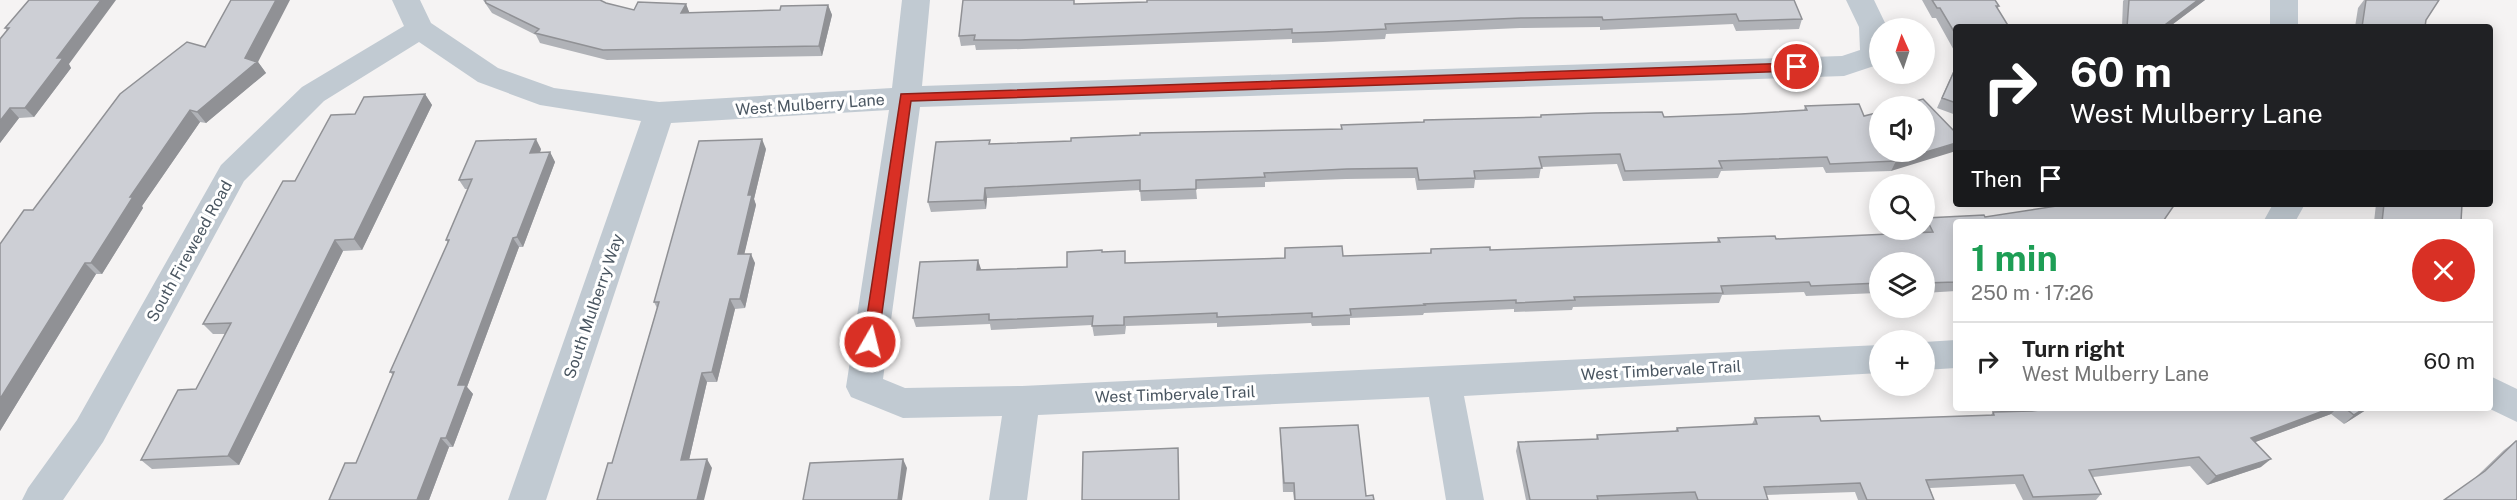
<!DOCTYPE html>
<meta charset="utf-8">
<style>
body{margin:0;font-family:"Public Sans",sans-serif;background:#f6f6f6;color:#222;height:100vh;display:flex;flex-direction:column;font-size:22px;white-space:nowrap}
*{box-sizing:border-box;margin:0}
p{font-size:20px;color:#767676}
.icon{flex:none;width:33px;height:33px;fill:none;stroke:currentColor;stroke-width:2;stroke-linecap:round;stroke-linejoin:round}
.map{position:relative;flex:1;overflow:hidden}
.panel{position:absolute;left:1953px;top:219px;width:540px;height:192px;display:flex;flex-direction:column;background:#fff;border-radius:6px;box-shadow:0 3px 15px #0003}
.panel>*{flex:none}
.top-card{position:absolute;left:1953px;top:24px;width:540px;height:183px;border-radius:6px;box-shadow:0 3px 15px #0003;background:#202124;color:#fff;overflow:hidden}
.needle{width:39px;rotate:357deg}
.tools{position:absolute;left:1869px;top:18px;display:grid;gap:12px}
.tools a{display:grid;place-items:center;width:66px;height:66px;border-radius:50%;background:#fff;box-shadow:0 3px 15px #0003;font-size:30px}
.pin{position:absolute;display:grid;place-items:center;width:51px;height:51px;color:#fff;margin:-26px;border:3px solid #fff;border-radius:50%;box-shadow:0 2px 6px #0007}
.me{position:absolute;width:66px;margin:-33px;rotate:8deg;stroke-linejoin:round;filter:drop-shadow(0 0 4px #0008)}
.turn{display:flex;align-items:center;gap:21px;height:126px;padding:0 18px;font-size:27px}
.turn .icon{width:78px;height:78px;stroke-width:2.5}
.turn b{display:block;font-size:42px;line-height:51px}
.then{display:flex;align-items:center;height:57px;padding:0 18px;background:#0003;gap:12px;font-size:22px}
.round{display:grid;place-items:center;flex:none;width:63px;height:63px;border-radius:32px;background:#f6f6f6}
.headline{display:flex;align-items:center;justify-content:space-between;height:102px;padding:0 18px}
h1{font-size:36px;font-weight:700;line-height:45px;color:#1e9e55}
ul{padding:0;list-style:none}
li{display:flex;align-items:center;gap:18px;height:78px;padding:0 18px;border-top:2px solid #e0e0e0}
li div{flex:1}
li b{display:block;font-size:22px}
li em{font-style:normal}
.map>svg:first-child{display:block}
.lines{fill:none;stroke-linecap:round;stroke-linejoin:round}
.minor{fill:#c1cad2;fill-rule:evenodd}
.wall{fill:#b0b2b7}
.shaded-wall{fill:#909195}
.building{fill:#cdcfd5;stroke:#909195;stroke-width:1.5}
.route{fill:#d93025;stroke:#8d1f18;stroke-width:1.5}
.labels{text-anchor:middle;stroke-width:6;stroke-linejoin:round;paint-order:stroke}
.street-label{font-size:16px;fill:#4a5661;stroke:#fff}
</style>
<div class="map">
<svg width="2517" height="500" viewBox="0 0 2517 500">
<rect width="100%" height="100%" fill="#f5f3f3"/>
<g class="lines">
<path class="minor" d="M392,0h28l11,23 67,45 56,20 105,14 233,-14 10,-88h28l-8,86 920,-30 18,-6 -1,-23 -13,-27h28l13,27 -7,1v36l-36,12 -924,31 -37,272 22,9 117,-2 858,-41v28l-416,23 20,104h-38l-17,-103 -391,18 -11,85h-38l13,-84 -99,2 -52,-21 -5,-10 43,-277 -218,13 -125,377h-38l133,-379 -101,-16 -62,-23 -59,-40 -95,59 -80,80 -141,261 -40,58h-41l6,-12 49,-68 144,-255 81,-78 102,-61z
M2270,0h28v27h-28z
M2273,204h32l-10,18h-32z
M1956,340v28l-32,2v-28z
M2490,376l27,13v33l-29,-14h2z"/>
</g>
<path class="wall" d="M29,0l42,68 -37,49 -15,1 -19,25 7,-112 -2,-3z
M483,0h117l6,3 28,7 52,-6 3,9 91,-3 48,-5 4,10 -10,41 -215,4 -67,-17 -4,-8 -44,-22z
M1794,0l8,19 -3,10 -63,2 -3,-7 -133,6v-3l-80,1 -134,6 -1,5 -62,3 -31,1v-4l-270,10 -46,1 -1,-5 -14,1 -2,-10 116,-32z
M1922,0h73l4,6 -1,2 -42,19v27l-20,-36h-4z
M2124,0h81l-36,27h-47l1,-26z
M2364,0h75l-13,20 -1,7h-70l3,-19z
M258,62l8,11 -60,50 -6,-1 -58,84 1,2 -41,66h-6l-96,157 33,-221z
M1956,65v50l-19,-7z
M425,94l7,11 -70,145 -19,1 -104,214 -87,4 -11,-9 55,-71 30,-55h-13l-10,-10 92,-143 60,-67z
M1805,106l59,10 92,17 -65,38 -65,2 -3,-6 -102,4 -3,7 -95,3 -6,-17 -76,3 -2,11 -64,2 -1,8 -57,2 -2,-12 -69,1 -81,3v5l-69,2 1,10 -56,2 -1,-11 -153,8 -1,11 -55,3 -3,-10 62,-62v4l81,-3 270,-12v-4l82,-3 1,-2 116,-3 1,-2 123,2 77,-3 63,-4z
M541,149l-1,4 10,-1 5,10 -32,85h-4l-52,140 6,7 -20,53h-4l-20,53h-100l27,-37 37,-88 -3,-3 58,-129 -2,-3 22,-51h-3l-6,-9z
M766,149l-12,50 2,6 -12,49 11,9 -10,45 -10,1 -18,73h-10l-18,78 23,8 -100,-5 45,-155 -3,-6z
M2175,204l-219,18v69l-32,2v-31h-44v33h-1l-2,-2 -71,3 -2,-4 -82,3 -3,8 -146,4 -1,3 -58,2v-3l-90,4 -1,2 -73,3v7l-38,1 -1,-3 -94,4v-4l-91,3 -1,8 -31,2 -2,-11 -101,5 -1,-6 -74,3 -3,-9 68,-48 86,-3 35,-15 24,11 158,-5 1,-10 58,8 87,-3 1,-4 59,1 227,-8 1,-4 58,1 147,-6 -1,-3h2v-10l2,-2 59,-1z
M2376,204h86l-1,18h-87z
M2055,408h314l-25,16 -13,-10 -76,28 6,25 -54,18 -17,-19 -97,11 8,17 -5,6h-73l-8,-16 -85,4 4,12h-76l-3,-8 -89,3 2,5h-242l-10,-49 2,-9 78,-3 1,-4 78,-4 2,-3 75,-4 3,-6 66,3 170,-6 2,-3 39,-1z
M1280,428l86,68 8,4h-80l-1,-8h-10z
M2516,441l1,59 -41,-23 28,-27z"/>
<path class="shaded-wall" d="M101,0h15l-47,64 2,4 -37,49 -9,-9 32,-50z
M276,0h14l-32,62 8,11 -60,50 -9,-11 48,-54z
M2198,0h7l-36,27h-7z
M686,4l4,10 -9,-1z
M828,5l4,10 -10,41 -3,-10z
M425,94l7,11 -70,145 -8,-11z
M10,108l9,10 -19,25v-22z
M190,110l10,12 -58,84 1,2 -41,66 -11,-11 39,-66z
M536,139l5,10 -5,14 -6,-10z
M762,139l4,10 -12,50 2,6 -14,59 -4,-10 10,-59z
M1956,143v8l-65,20 5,-10z
M550,152l5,10 -32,85 -6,-10z
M985,188l2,10 -1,11 -2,-9z
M513,238l6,9 -52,140 6,7 -20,53 -7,-9 12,-53z
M335,240l8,11 -104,214 -11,-9z
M751,254l4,9 -10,45 -5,-9z
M978,260l3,9 -1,11 -3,-10z
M85,263l11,11 -96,157v-32z
M730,299l5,10 -18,73 -5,-10z
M702,373l5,9 -20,87 -6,-9z
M2331,408h6l-6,6 -89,33 9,-9z
M2365,408h4l-25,16 10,-9z
M441,438l8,9 -20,53h-12z
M707,459l5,9 -8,32h-7z
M903,459l4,9 -5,32h-4z
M2271,459l-10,8 -54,18 9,-9z"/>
<path class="building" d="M29,0h72l-44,58h6l-38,50h-15l-10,13v-82l9,-11h-4z
M231,0h45l-31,58 12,4 -60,50 -7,-2 -60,87h3l-42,66h-6l-85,136v-155l24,-34h9l87,-116 67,-52 18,5z
M485,0h115l6,3 28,7 4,-8 48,2 -5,9 99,-3 1,-4 47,-1 -9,41 -216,4 -68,-17 4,-4 -53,-26z
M963,0h111v4l73,-2v-2h647l8,19 -63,2 -3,-7 -133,6 -1,-3 -81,1 -136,6 1,5 -62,3 -32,1v-4l-272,11h-46l1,-5 -16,1z
M1932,0h63l4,6h-3l13,21h-53v8l-16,-27h-3z
M2129,0h69l-36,27h-35z
M2366,0h73l-13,20 -1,7h-63z
M1956,67v36l-14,-5z
M425,94l-71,145 -19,1 -107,216 -87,4 37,-70 18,-1 35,-66 -28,1 80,-143h12l36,-66 24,-1 9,-17z
M1923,99l33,34v10l-60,18 -66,3 -3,-7 -108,4 3,7 -97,3 -5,-17 -81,3 3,11 -68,3 1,7 -56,2 -2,-12 -70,1 -83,4 1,4 -69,3v9l-56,2v-11l-155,8 -1,12 -56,2 8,-60 54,-2 -1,4 82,-3v-3l69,-3v-2l202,-4 -1,-4 83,-3v-2l117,-3v-2l54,-2 67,-1 2,5 77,-3 66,-4 -2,-4 54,-2 5,12 16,-4v40h44v-46h-26z
M536,139l-6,14 20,-1 -33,85 -4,1 -55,147h8l-20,53h-5l-24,62h-88l16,-37h11l38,-91h-4l59,-132h-3l26,-61 -13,1 17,-39z
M762,139l-14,56h4l-14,59h13l-11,45h-10l-18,73 -10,1 -21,87 26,-1 -10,41h-100l11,-37h4l47,-161h-5l45,-161z
M2065,204h110l-11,16 -3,2h-205v60l-32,1v-21h-44v21l-69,3 -2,-4 -88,4 2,7 -149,4 1,3 -59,3v-3l-92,4 1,1 -75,4 1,6 -39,2v-4l-95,4v-4l-93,4v8l-32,1 1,-10 -104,4v-6l-76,4 7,-56 58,-2 -1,10 90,-3v-15l35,-2v2l23,-1v12l160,-5v-10l57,-2 1,10 88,-3v-4l59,-2v3l230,-8 -2,-4 57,-2 1,3 157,-7 -7,-14 58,-3 1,2 78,-12z
M2384,204h78l-1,18h-79z
M2055,408h276l-80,30 20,21 -55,17 -17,-19 -110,13 12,24 -68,3 -10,-22 -97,5 8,20h-67l-7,-17 -96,4 4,13h-70l-3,-8 -98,4 1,4h-68l-12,-58 80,-3 -1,-4 81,-4 -1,-3 80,-4 -2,-6 64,-2 2,5 173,-6 -1,-3 39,-1z
M2345,408h20l-11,7z
M1358,425l8,71 7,-1 1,5h-79l-1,-17h-10l-4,-55z
M2516,441h1v59h-73l41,-29z
M1178,448l1,52h-97l1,-48z
M903,459l-5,41h-95l7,-37z"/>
<path class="route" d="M1797,63l6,4 -6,4 -886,30 -33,241 -2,4h-11l-2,-4 38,-248z"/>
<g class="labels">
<g class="street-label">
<text transform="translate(810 104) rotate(-4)" y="6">West Mulberry Lane</text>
<text transform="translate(189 251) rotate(-61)" y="6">South Fireweed Road</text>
<text transform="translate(593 306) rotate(-71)" y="6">South Mulberry Way</text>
<text transform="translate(1661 370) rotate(-3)" y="6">West Timbervale Trail</text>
<text transform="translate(1175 394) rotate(-2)" y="6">West Timbervale Trail</text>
</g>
</g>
</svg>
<div class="tools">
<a><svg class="needle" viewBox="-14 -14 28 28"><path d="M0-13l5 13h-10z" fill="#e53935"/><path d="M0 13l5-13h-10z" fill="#767676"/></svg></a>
<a><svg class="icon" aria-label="sound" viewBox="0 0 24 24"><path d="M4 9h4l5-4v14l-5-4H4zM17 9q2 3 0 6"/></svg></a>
<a><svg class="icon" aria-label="search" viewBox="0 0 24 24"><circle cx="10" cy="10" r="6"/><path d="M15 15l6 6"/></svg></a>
<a><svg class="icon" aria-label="layers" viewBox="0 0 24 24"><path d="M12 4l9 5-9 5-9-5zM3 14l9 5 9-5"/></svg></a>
<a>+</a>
</div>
<div class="pin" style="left:1797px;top:67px;background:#d93025"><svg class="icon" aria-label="arrive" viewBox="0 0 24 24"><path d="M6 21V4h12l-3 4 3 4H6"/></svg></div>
<svg class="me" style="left:870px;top:342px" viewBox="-20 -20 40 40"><circle r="17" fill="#d93025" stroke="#fff" stroke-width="3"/><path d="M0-11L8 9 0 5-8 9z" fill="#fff"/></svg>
<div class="top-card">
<div class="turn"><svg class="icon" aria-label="right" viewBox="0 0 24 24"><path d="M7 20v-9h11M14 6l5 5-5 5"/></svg><div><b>60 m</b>West Mulberry Lane</div></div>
<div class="then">Then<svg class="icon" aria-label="arrive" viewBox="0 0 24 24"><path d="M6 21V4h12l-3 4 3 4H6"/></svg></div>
</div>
<section class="panel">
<div class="headline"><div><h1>1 min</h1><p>250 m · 17:26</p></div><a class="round" style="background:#d93025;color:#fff"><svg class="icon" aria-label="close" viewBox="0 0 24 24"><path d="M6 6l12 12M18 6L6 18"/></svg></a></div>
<ul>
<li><svg class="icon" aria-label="right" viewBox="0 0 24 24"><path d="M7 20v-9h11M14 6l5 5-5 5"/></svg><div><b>Turn right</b><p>West Mulberry Lane</p></div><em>60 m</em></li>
</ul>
</section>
</div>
